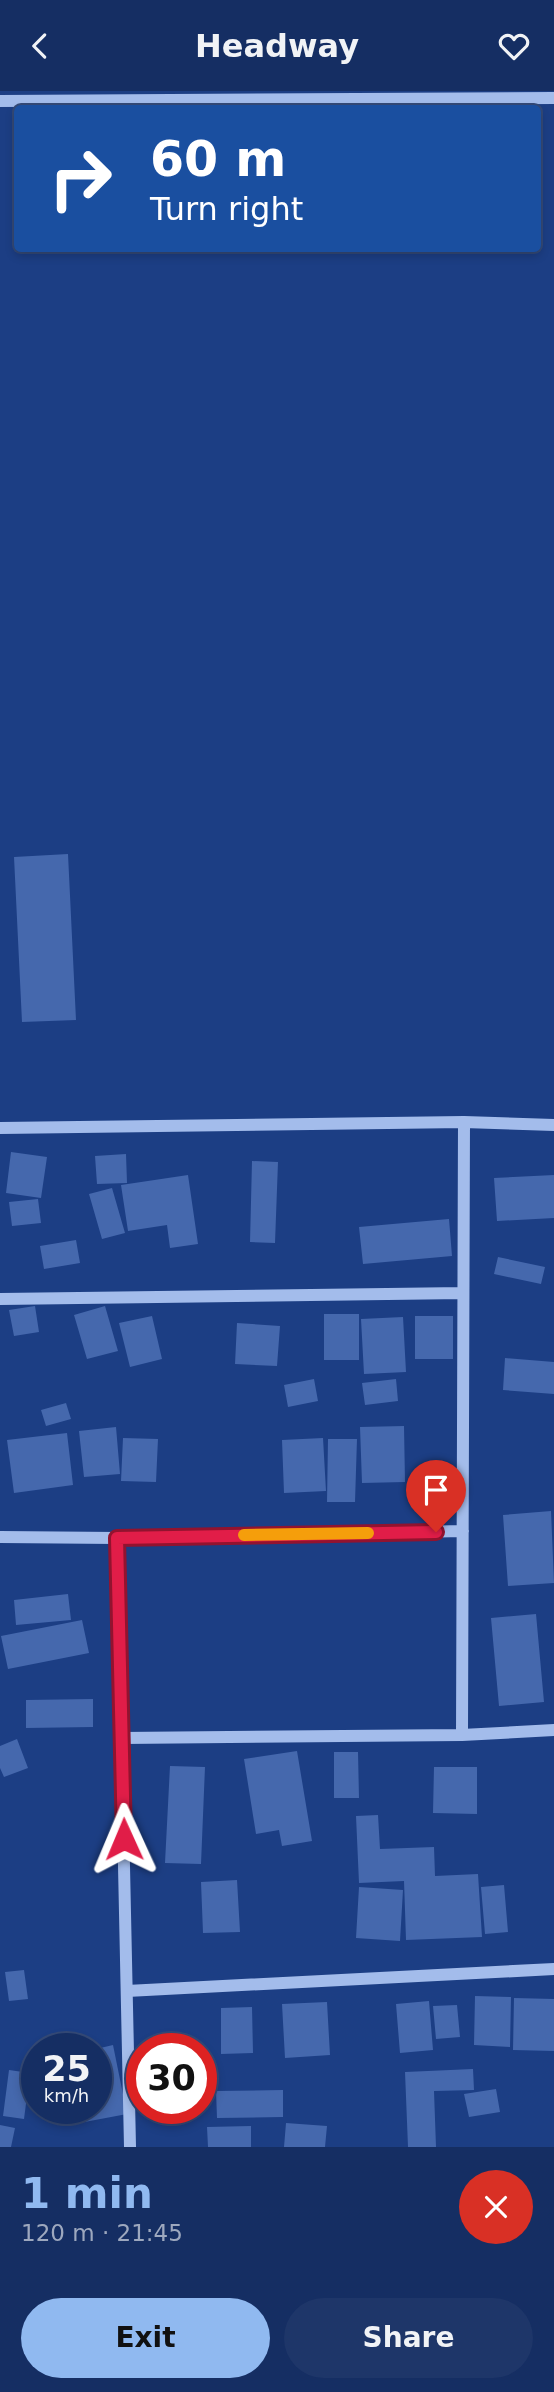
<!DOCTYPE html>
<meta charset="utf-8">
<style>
body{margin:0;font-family:"DejaVu Sans",sans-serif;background:#1e3669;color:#f1f3f6;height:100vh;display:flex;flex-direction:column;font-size:26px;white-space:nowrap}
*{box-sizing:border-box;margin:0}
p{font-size:23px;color:#9da8be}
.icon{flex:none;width:38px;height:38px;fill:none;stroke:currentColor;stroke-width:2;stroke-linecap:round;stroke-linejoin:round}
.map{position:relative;height:2056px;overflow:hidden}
.panel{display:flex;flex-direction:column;background:#152e63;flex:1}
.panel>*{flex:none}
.guide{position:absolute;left:14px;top:14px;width:527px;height:147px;border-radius:7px;box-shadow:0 4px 10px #0003,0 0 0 2px #344a78;background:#1a4fa0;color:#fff;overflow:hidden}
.speed{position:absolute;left:21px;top:1942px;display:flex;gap:14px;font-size:35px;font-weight:700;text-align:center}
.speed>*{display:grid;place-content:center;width:91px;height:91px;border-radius:50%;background:#152e63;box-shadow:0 4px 10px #0003,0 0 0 2px #344a78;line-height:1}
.speed small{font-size:18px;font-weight:400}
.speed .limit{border:10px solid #d22;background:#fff;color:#111}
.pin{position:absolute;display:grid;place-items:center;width:60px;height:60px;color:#fff;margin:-72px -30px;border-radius:50% 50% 50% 0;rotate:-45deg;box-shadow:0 0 7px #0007}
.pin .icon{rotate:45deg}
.me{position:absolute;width:77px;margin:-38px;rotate:359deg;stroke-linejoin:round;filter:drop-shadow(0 0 5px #0008)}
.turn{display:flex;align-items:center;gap:24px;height:147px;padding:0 21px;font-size:32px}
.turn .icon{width:91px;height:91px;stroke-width:2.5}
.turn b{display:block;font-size:49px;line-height:60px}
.round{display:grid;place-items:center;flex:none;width:74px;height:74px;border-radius:37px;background:#1e3669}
.summary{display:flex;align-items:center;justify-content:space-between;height:119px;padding:0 21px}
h1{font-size:42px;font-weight:700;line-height:52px;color:#90b9f0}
.button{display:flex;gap:14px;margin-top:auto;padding:14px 21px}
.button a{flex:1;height:80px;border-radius:42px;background:#90b9f0;color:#111;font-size:28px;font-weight:700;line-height:80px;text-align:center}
.button a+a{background:#1e3669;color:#f1f3f6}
header{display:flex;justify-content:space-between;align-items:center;height:91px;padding:0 21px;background:#152e63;font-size:32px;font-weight:700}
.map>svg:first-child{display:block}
.building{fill:#4568ad}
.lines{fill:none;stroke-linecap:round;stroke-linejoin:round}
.minor{stroke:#a3bceb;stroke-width:12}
.route-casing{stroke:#92132f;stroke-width:18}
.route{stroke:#e11d48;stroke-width:12}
.slow{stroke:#f59e0b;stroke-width:12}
</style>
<header><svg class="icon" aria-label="back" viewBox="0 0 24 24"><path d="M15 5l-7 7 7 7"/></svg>Headway<svg class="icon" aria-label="heart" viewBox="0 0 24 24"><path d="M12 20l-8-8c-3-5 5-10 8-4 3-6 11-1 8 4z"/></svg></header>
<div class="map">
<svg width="554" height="2056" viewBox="0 0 554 2056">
<rect width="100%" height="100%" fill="#1c3e84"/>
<path class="building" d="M68,763l8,166 -54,2 -8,-165z
M11,1061l36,5 -6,41 -35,-5z
M126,1063l1,29 -30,1 -2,-28z
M252,1070l26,1 -3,81 -25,-1z
M188,1084l10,69 -28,4 -3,-23 -39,6 -7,-46z
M554,1084v43l-57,3 -3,-43z
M112,1097l13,45 -23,6 -13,-45z
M38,1108l3,24 -29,3 -3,-24z
M449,1128l3,37 -89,8 -4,-37z
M76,1149l4,23 -36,6 -4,-23z
M498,1166l47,10 -4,17 -47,-10z
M35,1215l4,26 -25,4 -5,-26z
M105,1215l13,45 -31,8 -13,-44z
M324,1223h35v46h-35z
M152,1225l10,43 -32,8 -11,-44z
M415,1225h38v43h-38z
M403,1226l3,55 -42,2 -3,-55z
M237,1232l43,3 -3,40 -42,-2z
M505,1267l49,4v32l-51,-4z
M314,1288l4,22 -30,6 -4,-22z
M396,1288l2,22 -33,4 -3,-22z
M66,1312l5,16 -25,7 -5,-16z
M404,1335l1,56 -43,1 -2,-56z
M116,1336l4,47 -36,3 -5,-46z
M67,1342l6,52 -59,8 -7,-53z
M123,1347l35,1 -2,43 -35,-1z
M323,1347l3,53 -42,2 -2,-53z
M328,1348h29l-2,63h-28z
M551,1420l3,72 -46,3 -5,-71z
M68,1503l3,26 -55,5 -2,-25z
M536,1523l8,88 -45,4 -8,-88z
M82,1529l7,33 -81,16 -7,-33z
M93,1608v28l-67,1v-28z
M17,1648l11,29 -24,9 -4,-9v-22z
M297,1660l15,90 -30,5 -3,-16 -23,4 -12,-75z
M334,1661h24l1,46h-25z
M170,1675l35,1 -4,97 -36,-1z
M434,1676h43v47l-44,-1z
M378,1724l2,34 54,-2 1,29 43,-2 4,63 -76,3 -2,-59 -45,2 -3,-67z
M237,1789l3,52 -37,1 -2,-51z
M504,1794l4,47 -23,2 -4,-47z
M359,1796l44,3 -3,51 -44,-3z
M24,1879l4,29 -19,2 -4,-29z
M475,1905l36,1 -1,50 -36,-2z
M514,1907l40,1v52l-41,-1z
M429,1910l4,49 -33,3 -4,-49z
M327,1911l3,53 -45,3 -3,-54z
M457,1914l3,32 -24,2 -3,-33z
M252,1916l1,46 -32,1v-46z
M113,1954l14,69 -53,10 -3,-15h25v-60z
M473,1978l1,21 -40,1 2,56h-28l-3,-75z
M9,1979l21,3 -6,46 -21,-3z
M496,1998l4,23 -31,5 -5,-23z
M283,1999v27l-66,1 -1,-27z
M286,2032l41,3 -2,21h-41z
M0,2034l15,3 -4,19h-11z
M251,2035v21h-43l-1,-20z"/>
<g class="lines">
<path class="minor" d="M0,10l554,-3
M0,1037l464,-6 90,3
M0,1208l463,-6
M0,1446l117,1 13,609
M117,1447l346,-7
M462,1644l2,-613
M122,1647l340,-3 92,-5
M127,1900l427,-22"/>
</g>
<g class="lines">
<defs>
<path id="route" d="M124,1748l-7,-301 319,-6"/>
</defs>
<use href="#route" class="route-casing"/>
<use href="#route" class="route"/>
<path class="slow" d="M244,1444l124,-2"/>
</g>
</svg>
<div class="speed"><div>25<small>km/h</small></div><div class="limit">30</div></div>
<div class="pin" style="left:436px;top:1441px;background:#d93025"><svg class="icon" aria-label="arrive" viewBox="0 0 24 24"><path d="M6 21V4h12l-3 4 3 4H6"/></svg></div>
<svg class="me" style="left:124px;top:1748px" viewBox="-20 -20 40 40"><path d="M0-17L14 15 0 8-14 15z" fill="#e11d48" stroke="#fff" stroke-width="4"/></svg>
<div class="guide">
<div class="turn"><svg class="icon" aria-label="right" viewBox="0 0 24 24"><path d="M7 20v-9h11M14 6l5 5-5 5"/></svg><div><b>60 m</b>Turn right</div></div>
</div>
</div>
<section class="panel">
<div class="summary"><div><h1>1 min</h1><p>120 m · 21:45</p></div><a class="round" style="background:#d93025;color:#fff"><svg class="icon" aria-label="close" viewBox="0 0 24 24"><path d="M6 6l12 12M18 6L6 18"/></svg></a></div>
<div class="button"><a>Exit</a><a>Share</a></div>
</section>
